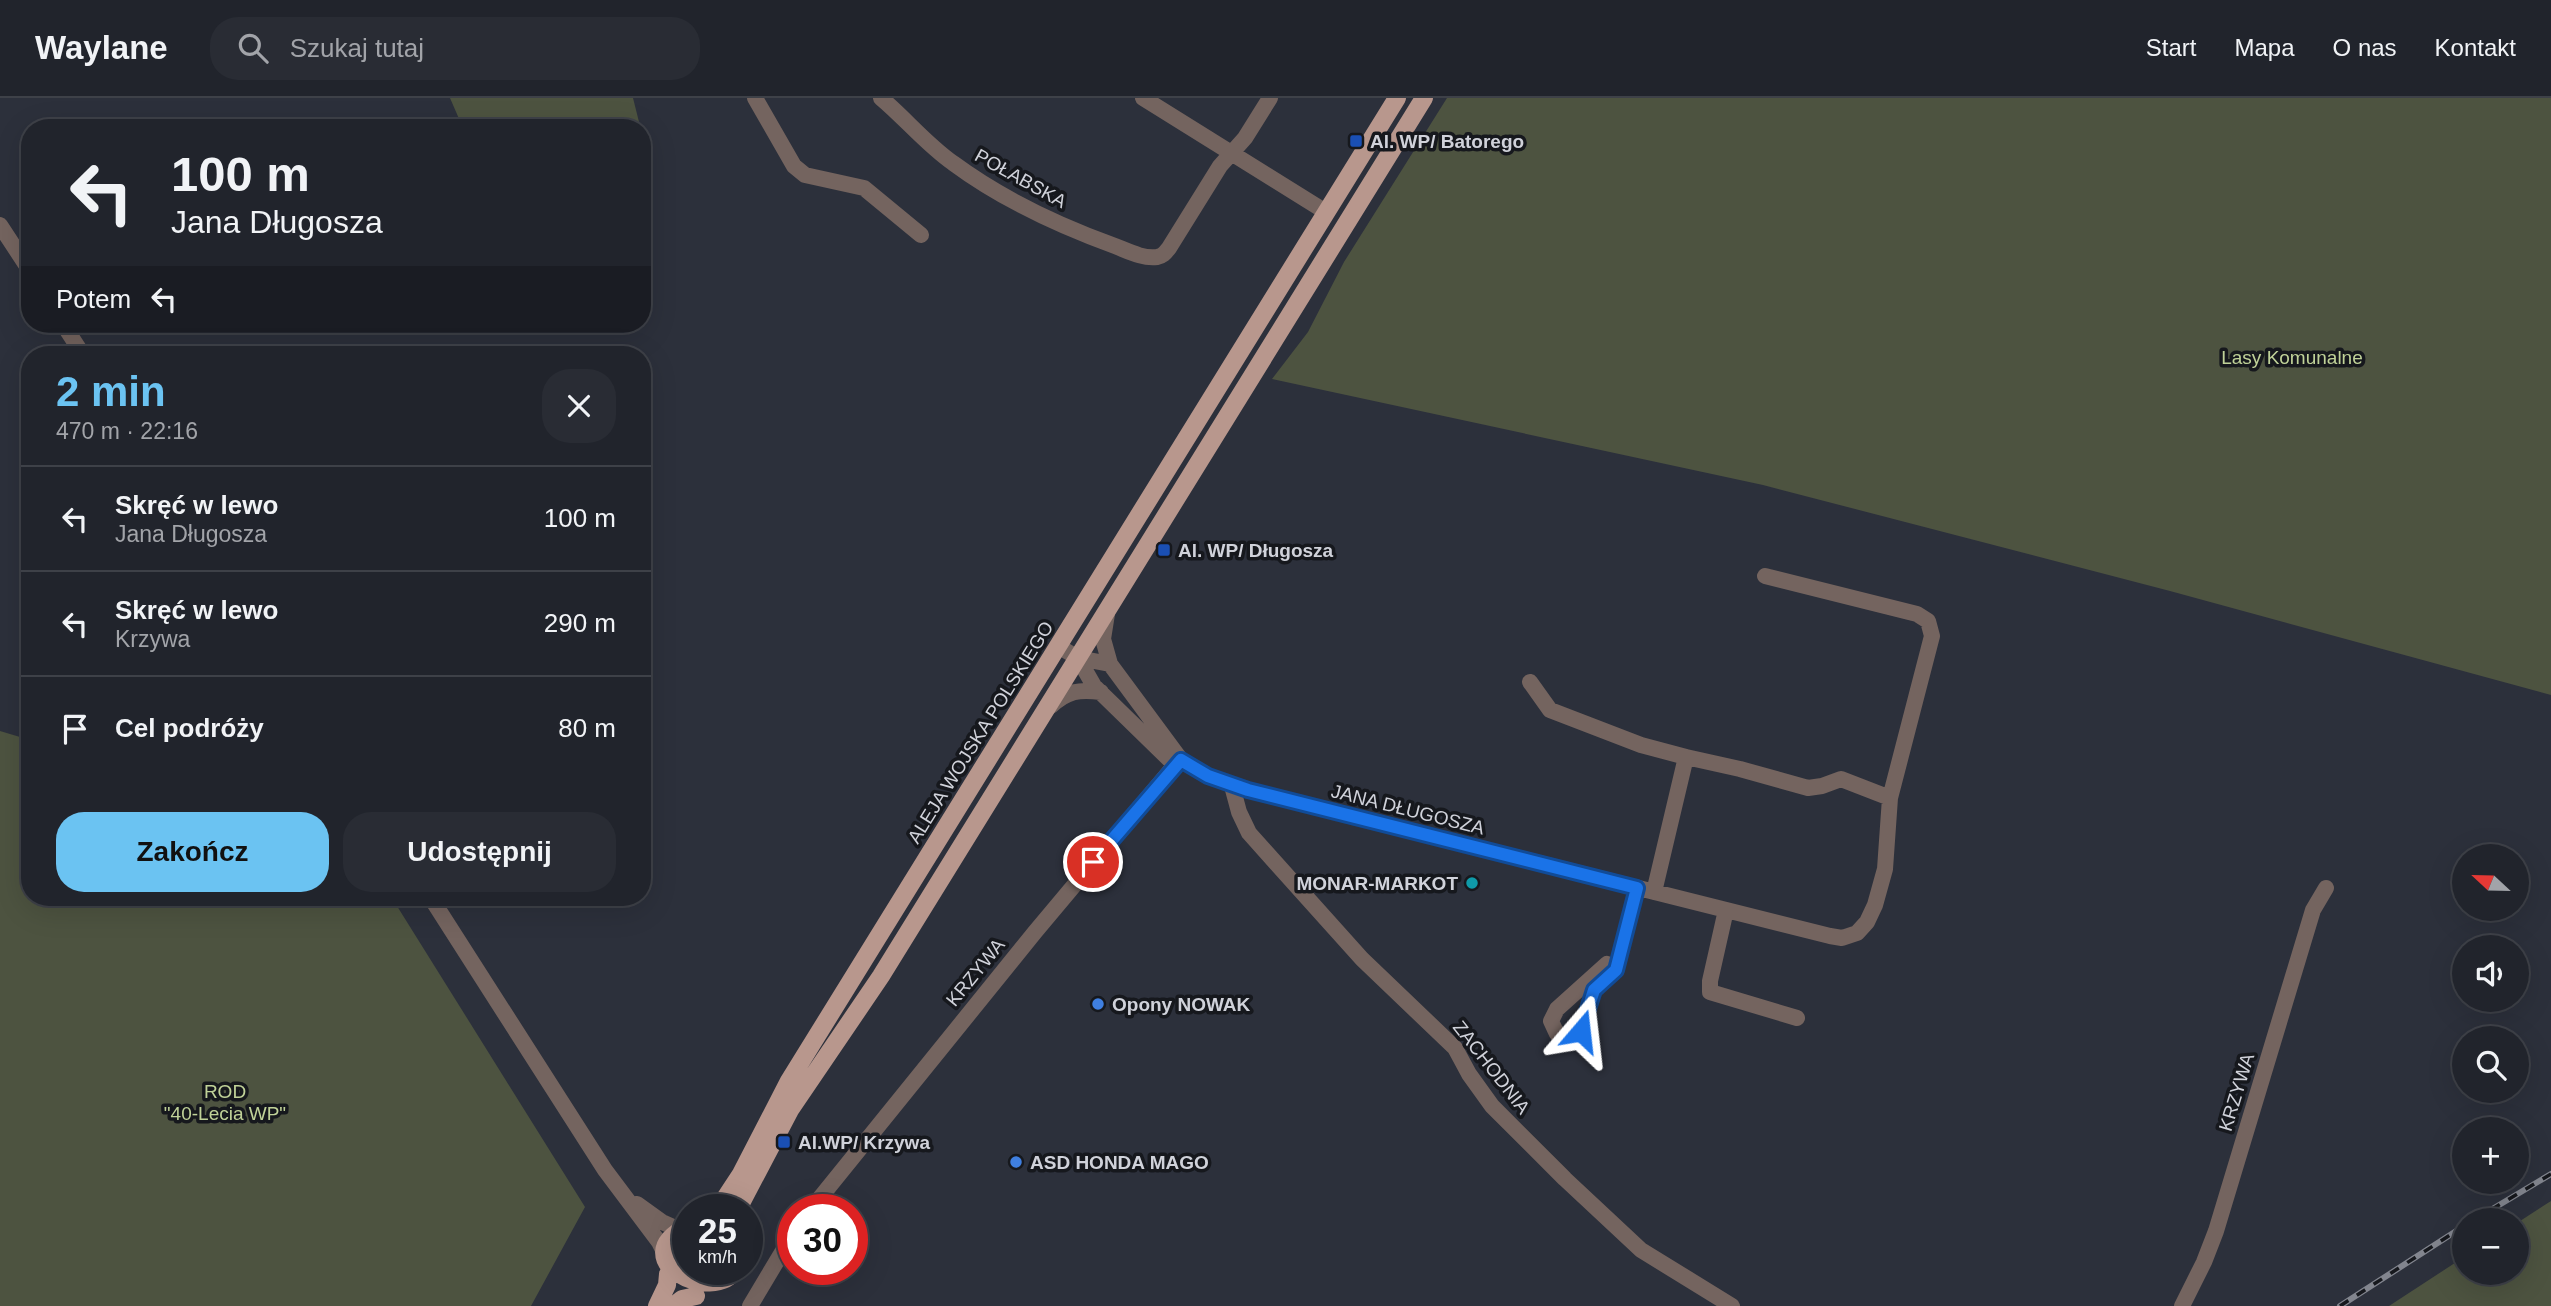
<!DOCTYPE html>
<html lang="pl">
<meta charset="utf-8">
<style>
body{margin:0;font-family:Helvetica,sans-serif;background:#292c34;color:#f1f3f6;height:100vh;display:flex;flex-direction:column;font-size:26px;white-space:nowrap}
*{box-sizing:border-box;margin:0}
p{font-size:23px;color:#a2a4a9}
.icon{flex:none;width:38px;height:38px;fill:none;stroke:currentColor;stroke-width:2;stroke-linecap:round;stroke-linejoin:round}
.map{position:relative;flex:1;overflow:hidden}
.sheet{position:absolute;left:21px;top:248px;width:630px;height:560px;display:flex;flex-direction:column;background:#21242c;border-radius:28px;box-shadow:0 7px 28px #0002,0 0 0 2px #3e4148}
.sheet>*{flex:none}
.banner{position:absolute;left:21px;top:21px;width:630px;height:214px;border-radius:28px;box-shadow:0 7px 28px #0002,0 0 0 2px #3e4148;background:#21242c;color:#f1f3f6;overflow:hidden}
.needle{width:46px;rotate:292deg}
.buttons{position:absolute;left:2452px;top:746px;display:grid;gap:14px}
.buttons a{display:grid;place-items:center;width:77px;height:77px;border-radius:50%;background:#21242c;box-shadow:0 7px 28px #0002,0 0 0 2px #3e4148;font-size:35px}
.speed{position:absolute;left:672px;top:1096px;display:flex;gap:14px;font-size:35px;font-weight:700;text-align:center}
.speed>*{display:grid;place-content:center;width:91px;height:91px;border-radius:50%;background:#21242c;box-shadow:0 7px 28px #0002,0 0 0 2px #3e4148;line-height:1}
.speed small{font-size:18px;font-weight:400}
.speed .limit{border:10px solid #d22;background:#fff;color:#111}
.pin{position:absolute;display:grid;place-items:center;width:60px;height:60px;color:#fff;margin:-30px;border:4px solid #fff;border-radius:50%;box-shadow:0 2px 7px #0007}
.me{position:absolute;width:77px;margin:-38px;rotate:17deg;stroke-linejoin:round;filter:drop-shadow(0 0 5px #0008)}
.turn{display:flex;align-items:center;gap:24px;height:147px;padding:0 35px;font-size:32px}
.turn .icon{width:91px;height:91px;stroke-width:2.5}
.turn b{display:block;font-size:49px;line-height:60px}
.then{display:flex;align-items:center;height:66px;padding:0 35px;background:#0003;gap:14px;font-size:26px}
.round{display:grid;place-items:center;flex:none;width:74px;height:74px;border-radius:28px;background:#292c34}
.overview{display:flex;align-items:center;justify-content:space-between;height:119px;padding:0 35px}
h1{font-size:42px;font-weight:700;line-height:52px;color:#6bc3f2}
.action{display:flex;gap:14px;margin-top:auto;padding:14px 35px}
.action a{flex:1;height:80px;border-radius:28px;background:#6bc3f2;color:#111;font-size:28px;font-weight:700;line-height:80px;text-align:center}
.action a+a{background:#292c34;color:#f1f3f6}
ul{padding:0;list-style:none}
li{display:flex;align-items:center;gap:21px;height:105px;padding:0 35px;border-top:2px solid #3e4148}
li div{flex:1}
li b{display:block;font-size:26px}
li em{font-style:normal}
header{display:flex;align-items:center;gap:42px;box-sizing:border-box;height:98px;padding:0 35px;background:#21242c;border-bottom:2px solid #3e4148}
header strong{font-size:33px}
nav{display:flex;gap:38px;margin-inline-start:auto;font-size:24px}
.search{width:490px;height:63px;background:#292c34;display:flex;align-items:center;gap:18px;box-sizing:border-box;padding:0 24px;border-radius:28px;color:#a2a4a9;font-size:26px}
.map>svg:first-child{display:block}
.green{fill:#4d5340}
.lines{fill:none;stroke-linecap:round;stroke-linejoin:round}
.minor{stroke:#74645f;stroke-width:16}
.major{stroke:#b8978d;stroke-width:18}
.rail-casing{stroke:#82858e;stroke-width:6}
.rail{stroke:#16181d;stroke-width:3.5;stroke-dasharray:10;stroke-linecap:butt}
.route-casing{stroke:#114b97;stroke-width:18}
.route{stroke:#1a73e8;stroke-width:12}
.transit-dot{fill:#1a4fb4;stroke:#16181d;stroke-width:2.5}
.culture-dot{fill:#0f9aa8;stroke:#16181d;stroke-width:2.5}
.shop-dot{fill:#3f7fe0;stroke:#16181d;stroke-width:2.5}
.labels{text-anchor:middle;stroke-width:7;stroke-linejoin:round;paint-order:stroke}
.poi-label{font-size:19px;font-weight:bold;fill:#d0d2da;stroke:#16181d;text-anchor:start}
.street-label{font-size:19px;fill:#d0d2da;stroke:#16181d}
.park-label{font-size:19px;fill:#c0d298;stroke:#16181d}
</style>
<header>
<strong>Waylane</strong>
<div class="search"><svg class="icon" aria-label="search" viewBox="0 0 24 24"><circle cx="10" cy="10" r="6"/><path d="M15 15l6 6"/></svg>Szukaj tutaj</div>
<nav><a>Start</a><a>Mapa</a><a>O nas</a><a>Kontakt</a></nav>
</header>
<div class="map">
<svg width="2551" height="1208" viewBox="0 0 2551 1208">
<rect width="100%" height="100%" fill="#2c303b"/>
<path class="green" d="M450,0h183l6,24 -8,6h-168z
M1447,0h1104v597l-381,-104 -407,-106 -491,-106 36,-47 36,-70z
M0,633l30,9v158h362l193,309 -54,99h-531z
M2551,1103v105h-162l75,-49v15h52l1,-49z"/>
<g class="lines">
<path class="minor" d="M755,0l39,68 11,9 59,13 57,47
M881,0c25,21 45,46 72,65 50,37 104,62 162,83 13,5 28,13 42,11 6,-1 8,-4 12,-9l51,-82 25,-28 25,-40
M1143,0l183,114
M0,127l30,46
M63,226l20,31
M1107,516l-4,25 7,25 71,96
M1058,548l20,12 32,6
M1078,560l16,28 81,79
M1530,584l20,28 91,35 45,12 -32,135
M1051,608c16,-15 28,-17 50,-14
M1686,659l54,12 68,19 14,-2 19,-7 49,19
M1175,667l6,-5 27,16 40,14 582,146 12,2 15,-5 10,-11 8,-17 10,-36 5,-71 42,-162 -4,-15 -11,-7 -152,-38
M1232,688l7,26 10,21 113,126 93,89 14,26 23,32 73,73 76,71 91,56
M431,800l174,272 54,72 6,12
M1726,812l-16,71v11l87,26
M1616,872l-9,-6 -50,45 -6,12 6,13 13,4 9,-4 15,-44 22,-20 21,-82
M637,1106l25,18 18,8
M811,1111l224,-277 140,-167
M750,1208l43,-72
M2182,1208l22,-44 12,-31 97,-321 13,-22"/>
<path class="major" d="M718,1111l23,-35 48,-93 608,-983
M738,1111l52,-99 91,-134 543,-878
M688,1128c-67,33 26,80 48,43
M657,1208l10,-21 1,-11
M673,1208l9,-7 14,-3"/>
<defs>
<path id="rail" d="M2474,1122l77,-46
M2340,1208l124,-80"/>
</defs>
<use href="#rail" class="rail-casing"/>
<use href="#rail" class="rail"/>
</g>
<g class="lines">
<defs>
<path id="route" d="M1093,764l88,-102 27,16 40,14 389,98 -21,82 -22,20 -13,41"/>
</defs>
<use href="#route" class="route-casing"/>
<use href="#route" class="route"/>
</g>
<g class="transit-dot">
<rect x="1349" y="36" width="14" height="14" rx="3.5"/>
<rect x="1157" y="445" width="14" height="14" rx="3.5"/>
<rect x="777" y="1037" width="14" height="14" rx="3.5"/>
</g>
<circle class="culture-dot" cx="1472" cy="785" r="7"/>
<g class="shop-dot">
<circle cx="1098" cy="906" r="7"/>
<circle cx="1016" cy="1064" r="7"/>
</g>
<g class="labels">
<g class="poi-label">
<text x="1370" y="50">Al. WP/ Batorego</text>
<text x="1178" y="459">Al. WP/ Długosza</text>
<text x="1458" y="792" text-anchor="end">MONAR-MARKOT</text>
<text x="1112" y="913">Opony NOWAK</text>
<text x="798" y="1051">Al.WP/ Krzywa</text>
<text x="1030" y="1071">ASD HONDA MAGO</text>
</g>
<g class="street-label">
<text transform="translate(1021 80) rotate(29)" y="7">POŁABSKA</text>
<text transform="translate(980 634) rotate(-58)" y="7">ALEJA WOJSKA POLSKIEGO</text>
<text transform="translate(1408 711) rotate(14)" y="7">JANA DŁUGOSZA</text>
<text transform="translate(975 874) rotate(-51)" y="7">KRZYWA</text>
<text transform="translate(1492 969) rotate(52)" y="7">ZACHODNIA</text>
<text transform="translate(2236 994) rotate(-73)" y="7">KRZYWA</text>
</g>
<g class="park-label">
<text x="2292" y="266">Lasy Komunalne</text>
<text x="225" y="1000">ROD<tspan x="225" dy="22">"40-Lecia WP"</tspan></text>
</g>
</g>
</svg>
<div class="buttons">
<a><svg class="needle" viewBox="-14 -14 28 28"><path d="M0-13l5 13h-10z" fill="#e53935"/><path d="M0 13l5-13h-10z" fill="#a2a4a9"/></svg></a>
<a><svg class="icon" aria-label="sound" viewBox="0 0 24 24"><path d="M4 9h4l5-4v14l-5-4H4zM17 9q2 3 0 6"/></svg></a>
<a><svg class="icon" aria-label="search" viewBox="0 0 24 24"><circle cx="10" cy="10" r="6"/><path d="M15 15l6 6"/></svg></a>
<a>+</a>
<a>−</a>
</div>
<div class="speed"><div>25<small>km/h</small></div><div class="limit">30</div></div>
<div class="pin" style="left:1093px;top:764px;background:#d93025"><svg class="icon" aria-label="arrive" viewBox="0 0 24 24"><path d="M6 21V4h12l-3 4 3 4H6"/></svg></div>
<svg class="me" style="left:1581px;top:933px" viewBox="-20 -20 40 40"><path d="M0-17L14 15 0 8-14 15z" fill="#1a73e8" stroke="#fff" stroke-width="4"/></svg>
<div class="banner">
<div class="turn"><svg class="icon" aria-label="left" viewBox="0 0 24 24"><path d="M17 20v-9H6M10 6l-5 5 5 5"/></svg><div><b>100 m</b>Jana Długosza</div></div>
<div class="then">Potem<svg class="icon" aria-label="left" viewBox="0 0 24 24"><path d="M17 20v-9H6M10 6l-5 5 5 5"/></svg></div>
</div>
<section class="sheet">
<div class="overview"><div><h1>2 min</h1><p>470 m · 22:16</p></div><a class="round"><svg class="icon" aria-label="close" viewBox="0 0 24 24"><path d="M6 6l12 12M18 6L6 18"/></svg></a></div>
<ul>
<li><svg class="icon" aria-label="left" viewBox="0 0 24 24"><path d="M17 20v-9H6M10 6l-5 5 5 5"/></svg><div><b>Skręć w lewo</b><p>Jana Długosza</p></div><em>100 m</em></li>
<li><svg class="icon" aria-label="left" viewBox="0 0 24 24"><path d="M17 20v-9H6M10 6l-5 5 5 5"/></svg><div><b>Skręć w lewo</b><p>Krzywa</p></div><em>290 m</em></li>
<li><svg class="icon" aria-label="arrive" viewBox="0 0 24 24"><path d="M6 21V4h12l-3 4 3 4H6"/></svg><div><b>Cel podróży</b></div><em>80 m</em></li>
</ul>
<div class="action"><a>Zakończ</a><a>Udostępnij</a></div>
</section>
</div>
